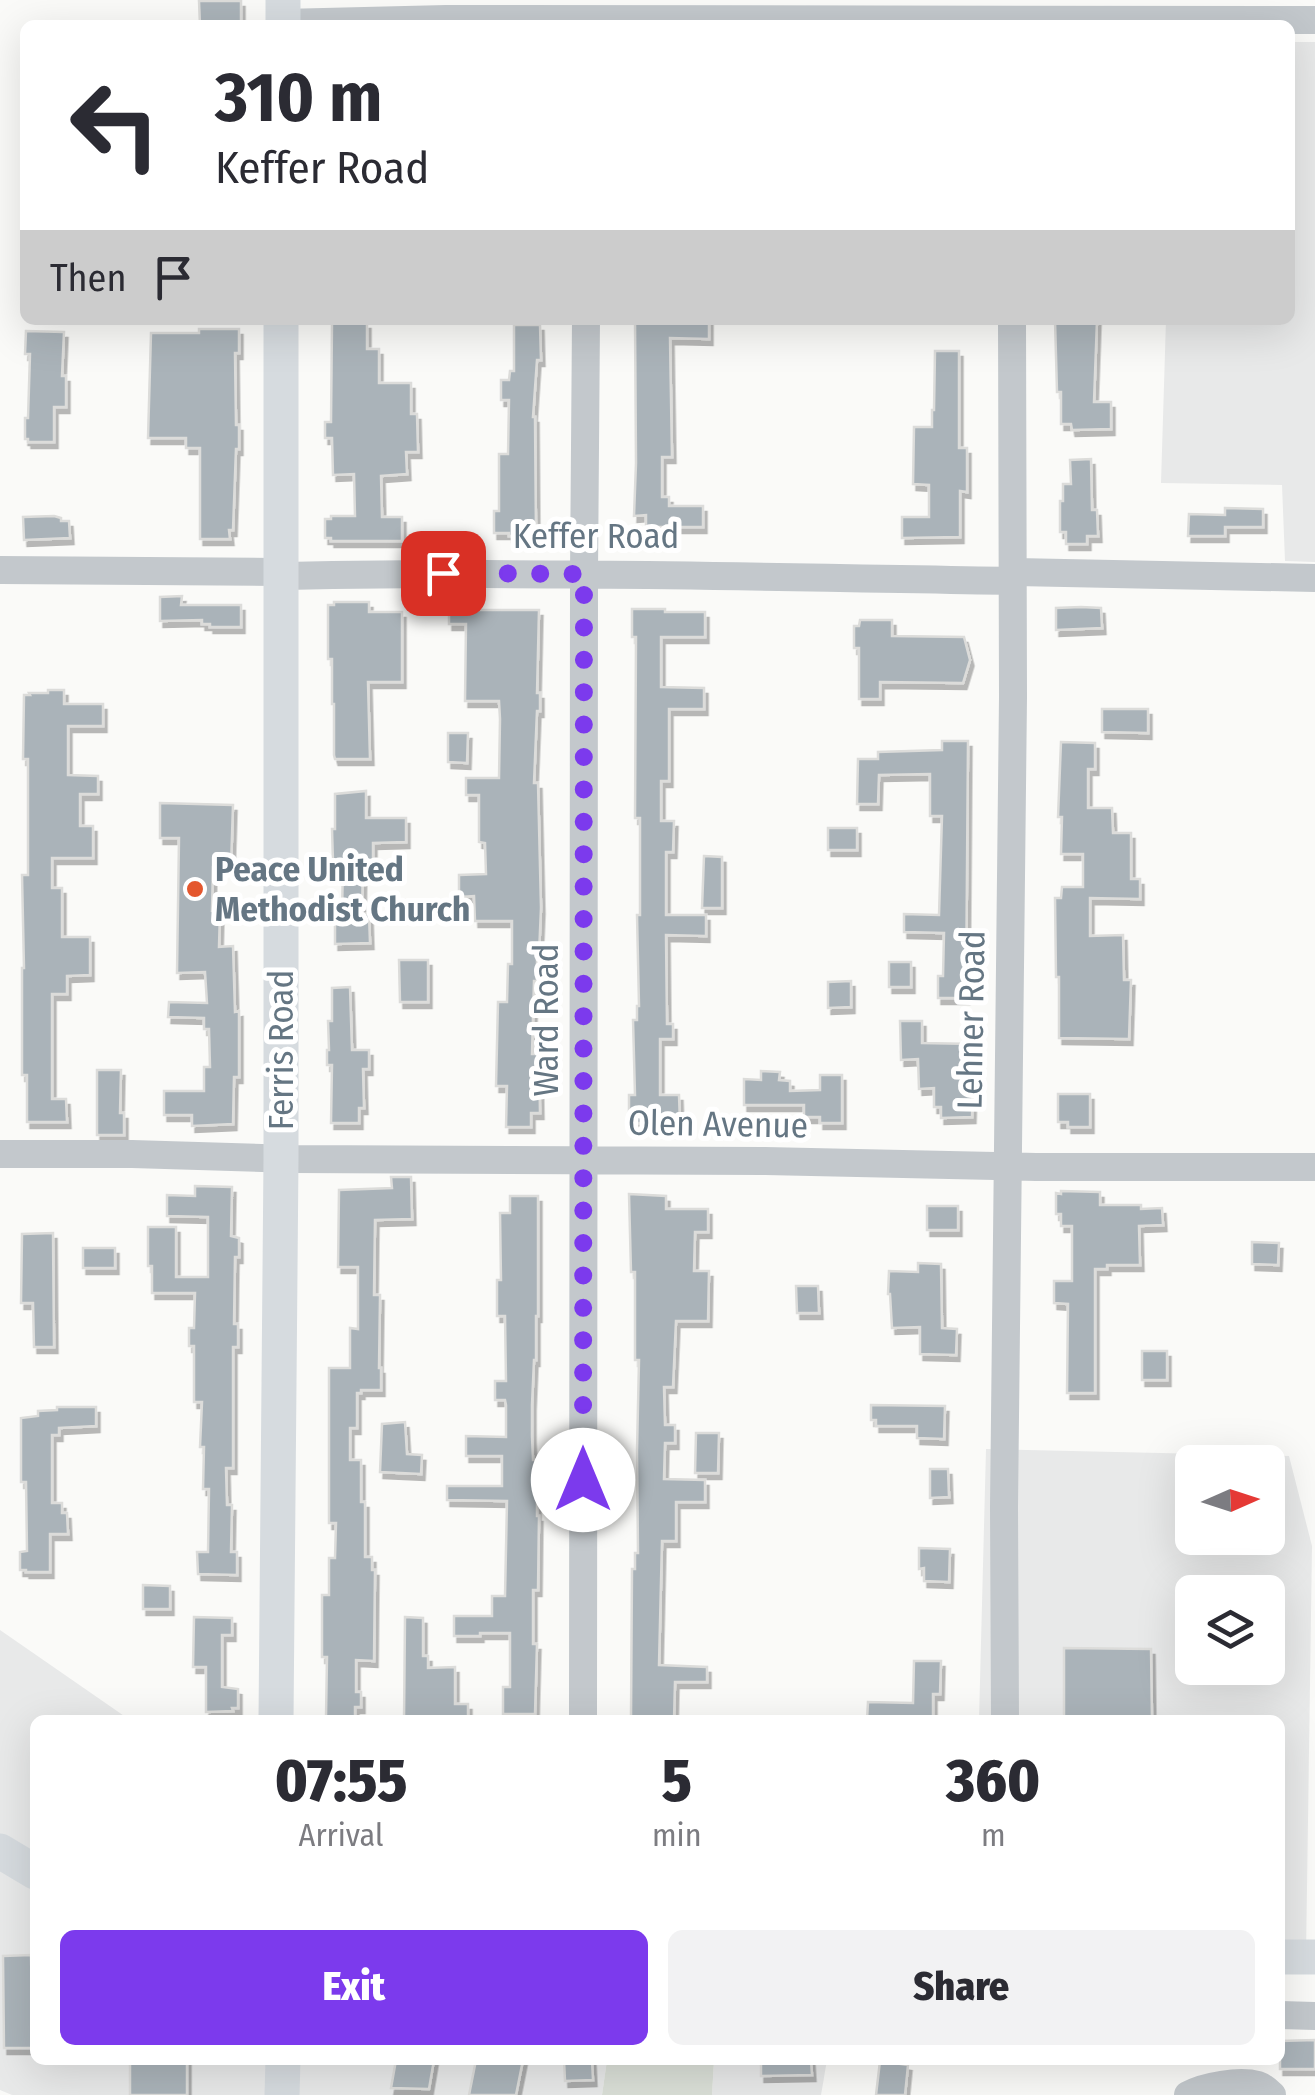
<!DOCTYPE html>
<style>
body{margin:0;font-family:"Fira Sans Condensed",sans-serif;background:#f2f2f3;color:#2b2b33;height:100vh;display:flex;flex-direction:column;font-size:38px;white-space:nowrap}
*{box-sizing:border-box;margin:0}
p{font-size:32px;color:#7c7c81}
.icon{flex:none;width:55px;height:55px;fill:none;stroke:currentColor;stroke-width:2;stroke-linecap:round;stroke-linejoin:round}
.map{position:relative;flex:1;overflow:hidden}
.side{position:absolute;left:30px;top:1715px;width:1255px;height:350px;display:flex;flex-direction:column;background:#fff;border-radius:15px;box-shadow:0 10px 40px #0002}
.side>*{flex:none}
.guide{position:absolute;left:20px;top:20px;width:1275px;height:305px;border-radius:15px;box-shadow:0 10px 40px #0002;background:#fff;color:#2b2b33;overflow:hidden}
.needle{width:65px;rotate:87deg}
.controls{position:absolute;left:1175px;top:1445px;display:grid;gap:20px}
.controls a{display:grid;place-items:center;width:110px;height:110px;border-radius:15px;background:#fff;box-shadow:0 10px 40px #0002;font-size:50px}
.pin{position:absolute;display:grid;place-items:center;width:85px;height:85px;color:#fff;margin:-42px;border-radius:20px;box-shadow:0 5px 15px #0006}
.me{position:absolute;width:110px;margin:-55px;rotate:0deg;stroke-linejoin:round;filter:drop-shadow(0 0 8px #0008)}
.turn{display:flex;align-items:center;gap:35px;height:210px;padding:0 30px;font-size:45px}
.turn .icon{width:130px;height:130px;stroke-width:2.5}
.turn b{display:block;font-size:70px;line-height:85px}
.then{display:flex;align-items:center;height:95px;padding:0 30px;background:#0003;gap:20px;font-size:38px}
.eta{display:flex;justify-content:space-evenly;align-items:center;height:170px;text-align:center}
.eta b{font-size:60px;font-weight:800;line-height:70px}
.cta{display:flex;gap:20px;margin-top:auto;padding:20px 30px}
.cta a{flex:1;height:115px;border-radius:15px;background:#7c3aed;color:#fff;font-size:40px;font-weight:800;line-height:115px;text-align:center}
.cta a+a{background:#f2f2f3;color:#2b2b33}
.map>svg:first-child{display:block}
.built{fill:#e8e9e9;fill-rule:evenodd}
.green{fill:#dadfd7}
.building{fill:#aab3b9;stroke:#dcdcda;stroke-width:2.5;filter:url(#shadow)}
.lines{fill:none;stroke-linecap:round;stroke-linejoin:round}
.minor{stroke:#c3c8cc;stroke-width:28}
.major{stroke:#d6dbdf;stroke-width:35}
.route{stroke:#7c3aed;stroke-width:18;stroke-dasharray:0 32.4}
.poi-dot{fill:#e4572e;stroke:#fff;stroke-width:4}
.labels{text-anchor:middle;stroke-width:10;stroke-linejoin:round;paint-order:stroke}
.street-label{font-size:35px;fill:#657683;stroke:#fff}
.poi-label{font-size:35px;font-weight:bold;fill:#657683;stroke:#fff;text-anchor:start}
</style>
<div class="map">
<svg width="1315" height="2095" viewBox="0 0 1315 2095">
<defs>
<filter id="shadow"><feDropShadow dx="3.5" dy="6" stdDeviation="0" flood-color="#0004"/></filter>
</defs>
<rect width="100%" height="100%" fill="#fafaf8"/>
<path class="built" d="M1290,42h25v520l-30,-1 -3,-76 -121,-2 5,-163h124z
M986,1449l303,7 23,90 -6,411 -26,2v-239h-301zM1192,1462h76v76h-76zM1192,1592h76v76h-76z
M0,1630l130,90h-95v340h572l-5,35h-590l-12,-5z
M714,2060h113l-6,35h-109z"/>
<path class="green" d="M607,2060h107l-2,35h-110z"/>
<path class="building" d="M199,1h42v24h-41z
M635,320h74v19l-39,-1 2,119h-10v40h7v9h34v21h-57v-12l-12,1 2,-53z
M1055,320h42l-3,82h17v27l-39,1 -1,-6h-10v-32h-4z
M332,323h35v26h12v34h32v31h6l1,38h-12l1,22 -26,2 1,41h20v24h-71v-3h-6v-19h6v-3h24l-1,-42 -21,1 -1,-37h-7v-16h6z
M514,325h26l1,35h-4l-4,57h2l1,119h-27v-3h-15v-22h5v-57h9l1,-54h-8v-20h8l1,-9h4z
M199,329h40v24h-4l1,72h3v24h-3l-3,81h-4l1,9h-30v-91h-14v-10h-38l3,-105h48z
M26,331l38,1 -2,44h4v31h-12v35h-26v-3h-3v-21h3l2,-64h-5z
M935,351h24v97h8v44l-7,-1v46l-58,1v-21h27v-32l-16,-1 1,-57h18v-17h2z
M1091,459l1,51h5l1,26h-11v8h-21v-12h-6v-31h3v-17h8l-1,-24z
M1225,508l38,1v18h-38v9h-37l1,-22 36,1z
M54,516l7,2v3h8l1,17 -46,2 -1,-23z
M182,596l-1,9h60v22h-31v-3h-8v-4l-42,1v-24z
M334,602h35v10h33v70h-34l2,77h-35l-1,-4v-51h-2v-45h-4v-54h6z
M449,603h21v7h69l-2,83h3v18h-3l-3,72h4l3,125 -2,46h-2v27h-3l-2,73h7l1,59h-9v14h-25l1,-41h-11l2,-84h9l1,-38h4v-43h-37l-1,-25 -15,1v-22l27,-1 -1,-31 -6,-1v-47h-13v-17h33l1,-59 -1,-18h-34l1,-77h-17z
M1081,607l20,1 1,20 -46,2v-22z
M632,609h33v3h40v25h-44v50l43,1v21h-35v72h-8v40h13l-1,31h-7v63h40v21l-40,-1 1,89h6v15h-13v56h19l1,28h-51v-28h6l-2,-75h4v-14h2l-2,-91h3v-97h-5l1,-181h-4z
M860,620h32v16l72,1 6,23 -7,23 -83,-1v17h-21v-51h-5v-22h5z
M48,690h16v14h39v22h-35v49l30,1v18h-18v32h13v32h-41v30h10v49h28v38l-23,1v18h-15v105h14l1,23h-40v-47h-5v-107h2l-2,-93h6v-116h-5l1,-64h6l-1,-2h19z
M1102,709h46v24l-46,-1z
M448,733h20l-1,30 -19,-1z
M942,741h26l-2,257h-28v-22h5l1,-43 -40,-1v-18l35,1 3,-99h-12v-42l-51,1 -1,29h-21l1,-45h20v-7l64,-2z
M1061,742l34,1v26h-7v39h24l1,25h18v46h9v20l-50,-1v38l33,-1 1,45h7l-2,59 -70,-1v-61h-3l-1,-79h6l1,-11h21v-33h-22l1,-37h-4z
M366,791v27h40v24l-33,1v18l-10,1 -1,52h7l1,29 -35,1v-29h7l1,-53h-10l-1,-33h3v-35z
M160,803l73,2 -2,62h-18l-1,44 8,1 -1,35 14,-1 2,66 4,-1v66h-5l-1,47 -41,2v-11h-28v-24h40v-24h6l-1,-38h-5v-11l-36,-1 1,-15 38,1 -2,-31 -28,1 2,-135h-19z
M828,828h29v22h-29z
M704,856l18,1v51h-20z
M399,960h29v42h-28z
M889,962h22v25h-22z
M851,981v26l-23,1v-26z
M350,987l2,63h17v19h-6l1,39h-5v15h-28l1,-58h-5v-15h2l-1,-29h4v-33z
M900,1021h22v22l52,1 -2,73 -31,1v-11h-7v-19l-15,1 -1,-30 -17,1z
M97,1070h24l-1,43h4v22h-27z
M761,1071l19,1 -1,8 11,1v10l30,-1v-15h22v48h-22v-6h-16v-12h-60v-26l17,1z
M1058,1094h32v33h-22v-5h-10z
M391,1177h20l1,42 -37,1 -1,75h6v3l-1,70h2v22h-20v3h-4v35h-7v32h11v42h4v55h7v13h3l-1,91 -18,-1v32h5v15h-6v11l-29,-1 1,-60h-5v-62h7v-37h6l1,-35h-7v-155h21v-40l8,1v-62h-20l1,-77 53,-2z
M195,1186l37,1 -1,49 8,2v19h-4l-1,67h4v23h-5v121h-7l1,37h5l-1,47h6v23l-39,-1 -1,-22h11l1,-63h-6l1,-42h-4l2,-45h-8v-56h-5v-18h5l1,-35h-43v-27h-4v-39h28v50h32v-60l-41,-1v-21l28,1z
M1061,1191l39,1v13h41v4l21,-1 1,17 -24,1 1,39h-33v4h-12v124h-28l1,-89 -14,-1v-22h18v-55h-11v-12h-5v-21l5,1z
M629,1194l37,2v13h42v23h-13l-1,39h15l-1,50h-32l-3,66h-9l1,38h10v18h-10l-1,36 41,1v22h-29v39h-14l-3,124 48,2v15h-32l-1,38h-38l1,-3h-6l1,-148h3v-16h3l-1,-102 2,-91h-4v-88h-4z
M510,1196h28v120h-2v44h-2l-2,45v31l1,24h4v56h2l-1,74h-5v54h4l-2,70h-32v-27h7v-54h-30v3h-26v-20h38v-20h13l2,-95 -60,-1v-14h55v-30h-36v-20l40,1v-32l-1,-5h-10v-19h11l-1,-65h-8v-36h4l-1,-67h10z
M927,1206h31v24h-31z
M53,1233l1,114h-20l-1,-44h-12l1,-69z
M1252,1242l27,1 -1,22 -26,-1z
M83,1248h32v20h-32z
M918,1263l23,1 1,64 15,1 -1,26 -36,-1v-27l-28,1 -2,-34h-2l1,-23 29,1z
M796,1286h22l1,27h-22z
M1142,1351h25v29h-25z
M871,1405l74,1 -1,33 -27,-1v-12h-41v-6h-5z
M57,1407h39v19l-37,2v7h-7v68h10v10h5l1,21h-18v38h-24v-2h-6v-18l7,-1 -1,-69h-5v-64l17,-2v-5l19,-1z
M405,1422l2,32 15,1 -1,19 -41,-2 2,-48z
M696,1433h23l-1,40h-23z
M930,1469h18l1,28 -19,1z
M919,1548l31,1 -1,33 -25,-1v-13l-5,1z
M143,1585l27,1v23h-27z
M194,1617l38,1v17h-10v52l16,2v19h-6l1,3 -27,1v-45h-13z
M405,1617l18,1v38h5v12l27,-1v37h13v16h-64z
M1064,1648l87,1 1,71h-88z
M914,1661h27l-1,33h-7v26h-66l1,-18 45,1z
M31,1955l2,93h-29l-1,-92z
M1315,2040v29h-35v-28z
M130,2060h57v35h-57z
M396,2060h38l-5,29 -38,-1z
M476,2060h47l-7,35h-47z
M564,2060h28l1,20 -28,1z
M761,2060h50l1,15 -51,1z
M880,2061l28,4 -3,30h-29z"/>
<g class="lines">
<path class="minor" d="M283,23l163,-4 869,1
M0,570l274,2 12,4c242,-5 484,1 726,5
M1012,572l303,6
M0,1154h132l161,5 472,2 271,6h279
M583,1720l1,-1146 2,-254
M1005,1720l-1,-213 9,-810 -1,-377
M1280,2015l35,1
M1188,2095c16,-9 51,-15 70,-10 6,2 10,6 14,10"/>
<path class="major" d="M283,25v-25
M276,1720l5,-562v-838
M0,1851l35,21
M1280,1957h35
M282,2095l1,-35"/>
</g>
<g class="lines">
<path class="route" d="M443,573l141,1 -1,906"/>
</g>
<circle class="poi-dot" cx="195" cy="889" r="10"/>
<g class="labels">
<g class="street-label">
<text x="596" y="548">Keffer Road</text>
<text transform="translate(546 1020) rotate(-90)" y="12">Ward Road</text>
<text transform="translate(971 1020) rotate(-89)" y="12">Lehner Road</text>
<text transform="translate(281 1050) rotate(-90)" y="12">Ferris Road</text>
<text transform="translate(718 1124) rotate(1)" y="12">Olen Avenue</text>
</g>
<g class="poi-label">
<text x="215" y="881">Peace United<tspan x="215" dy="40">Methodist Church</tspan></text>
</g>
</g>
</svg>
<div class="controls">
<a><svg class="needle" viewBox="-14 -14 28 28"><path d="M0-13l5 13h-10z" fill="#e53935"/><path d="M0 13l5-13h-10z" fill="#7c7c81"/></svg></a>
<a><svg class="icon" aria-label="layers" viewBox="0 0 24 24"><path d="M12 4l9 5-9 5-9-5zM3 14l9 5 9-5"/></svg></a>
</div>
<div class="pin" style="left:443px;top:573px;background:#d93025"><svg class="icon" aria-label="arrive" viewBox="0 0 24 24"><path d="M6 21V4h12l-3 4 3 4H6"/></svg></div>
<svg class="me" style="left:583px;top:1480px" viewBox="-20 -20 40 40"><circle r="19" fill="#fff"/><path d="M0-13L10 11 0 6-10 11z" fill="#7c3aed"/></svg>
<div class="guide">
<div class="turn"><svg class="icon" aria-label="left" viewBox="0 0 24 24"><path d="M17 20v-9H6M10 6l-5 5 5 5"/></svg><div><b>310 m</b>Keffer Road</div></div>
<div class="then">Then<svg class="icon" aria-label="arrive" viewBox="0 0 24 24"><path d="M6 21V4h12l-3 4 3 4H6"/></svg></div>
</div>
<section class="side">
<div class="eta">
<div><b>07:55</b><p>Arrival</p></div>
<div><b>5</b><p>min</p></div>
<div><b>360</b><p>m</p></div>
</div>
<div class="cta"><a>Exit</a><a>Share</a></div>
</section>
</div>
